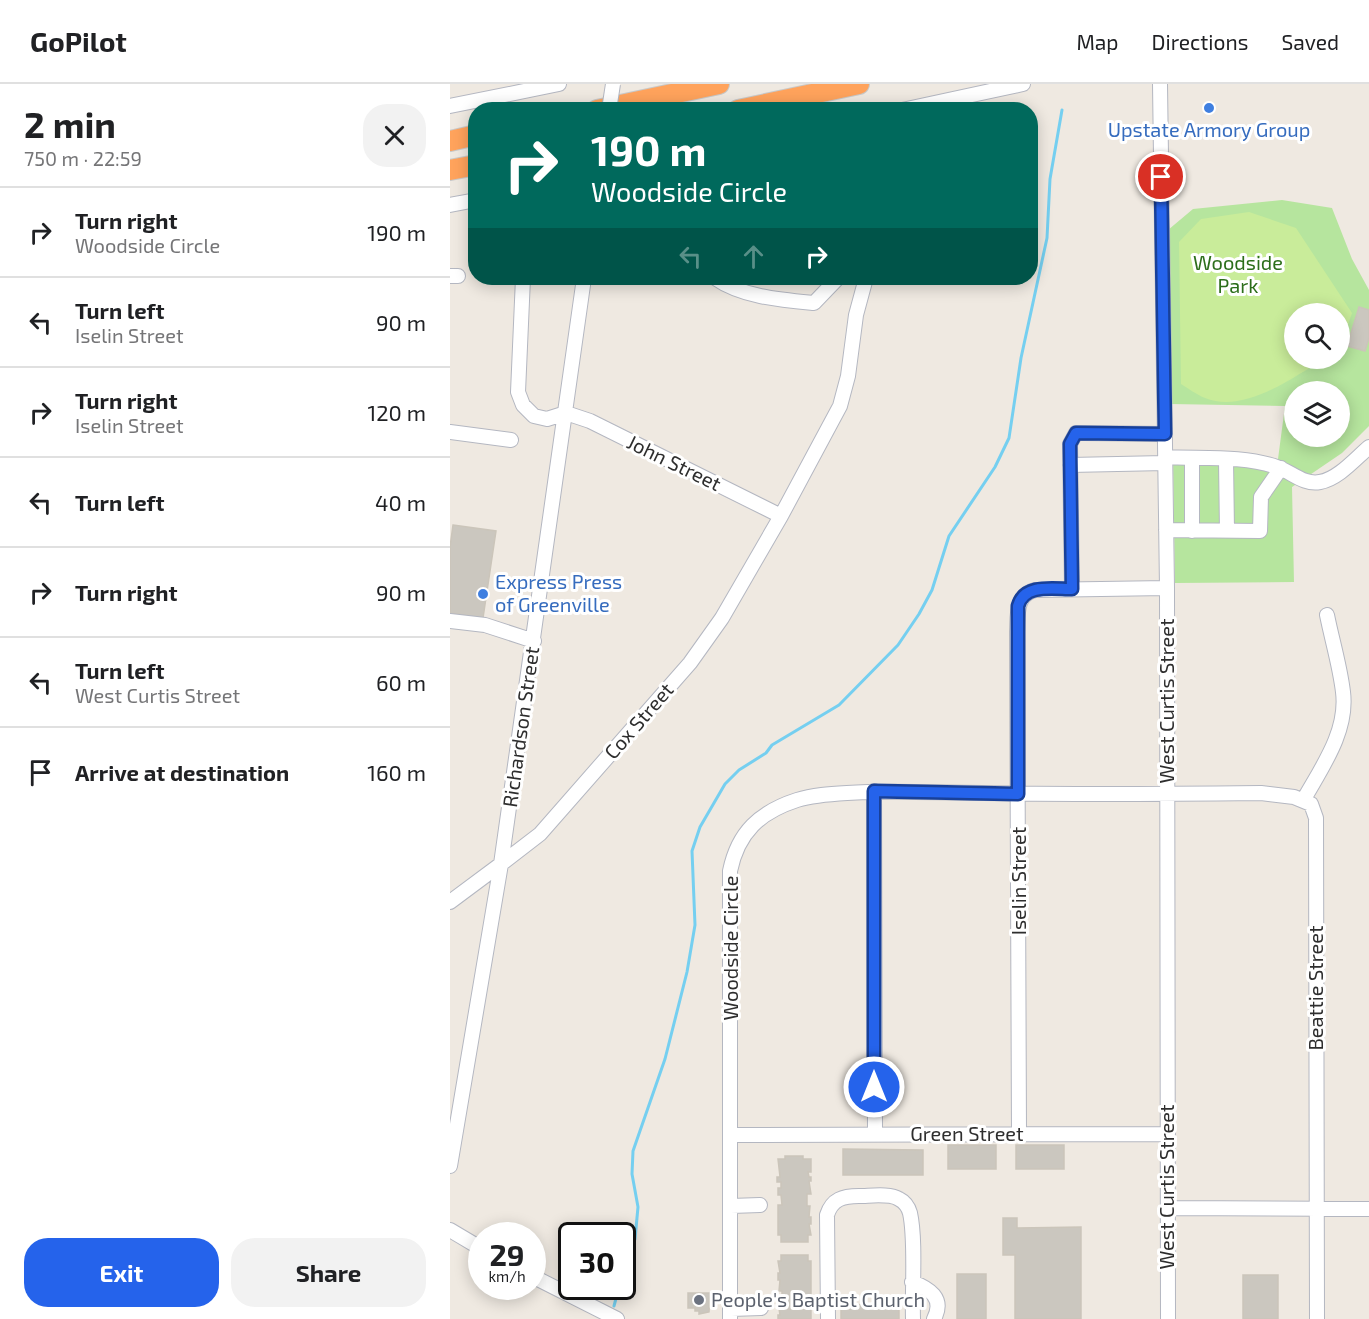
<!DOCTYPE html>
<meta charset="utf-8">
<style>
body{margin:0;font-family:"Exo 2",sans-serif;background:#f2f2f2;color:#202124;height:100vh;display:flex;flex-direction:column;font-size:22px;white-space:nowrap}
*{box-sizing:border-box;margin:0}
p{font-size:20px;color:#757577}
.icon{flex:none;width:33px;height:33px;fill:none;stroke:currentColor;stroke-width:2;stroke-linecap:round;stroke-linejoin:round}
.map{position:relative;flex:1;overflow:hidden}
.side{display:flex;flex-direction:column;background:#fff;width:450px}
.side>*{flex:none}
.guide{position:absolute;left:18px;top:18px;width:570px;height:183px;border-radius:24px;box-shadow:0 3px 15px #0003;background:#00695c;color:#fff;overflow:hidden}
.tools{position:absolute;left:834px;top:219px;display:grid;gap:12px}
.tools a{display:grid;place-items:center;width:66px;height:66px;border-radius:50%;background:#fff;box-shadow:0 3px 15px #0003;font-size:30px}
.speed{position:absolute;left:18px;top:1138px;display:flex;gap:12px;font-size:30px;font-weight:700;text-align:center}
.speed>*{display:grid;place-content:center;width:78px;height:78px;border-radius:50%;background:#fff;box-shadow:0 3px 15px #0003;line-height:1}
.speed small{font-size:15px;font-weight:400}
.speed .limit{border:3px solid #111;border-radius:9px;background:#fff;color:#111}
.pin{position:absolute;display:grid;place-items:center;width:51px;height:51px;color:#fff;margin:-26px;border:3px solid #fff;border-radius:50%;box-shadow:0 2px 6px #0007}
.me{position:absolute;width:66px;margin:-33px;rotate:0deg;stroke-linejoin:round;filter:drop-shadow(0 0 4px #0008)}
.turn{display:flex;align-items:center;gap:21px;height:126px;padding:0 24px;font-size:27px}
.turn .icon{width:78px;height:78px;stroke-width:2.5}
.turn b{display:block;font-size:42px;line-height:51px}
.lanes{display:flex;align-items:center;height:57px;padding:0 24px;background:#0003;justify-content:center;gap:30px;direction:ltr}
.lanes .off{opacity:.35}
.round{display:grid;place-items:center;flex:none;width:63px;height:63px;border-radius:24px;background:#f2f2f2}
.summary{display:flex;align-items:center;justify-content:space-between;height:102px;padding:0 24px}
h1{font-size:36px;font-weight:700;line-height:45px}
.primary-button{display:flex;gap:12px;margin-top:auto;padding:12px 24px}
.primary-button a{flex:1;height:69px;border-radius:24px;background:#2563eb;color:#fff;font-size:24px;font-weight:700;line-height:69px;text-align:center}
.primary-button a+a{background:#f2f2f2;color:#202124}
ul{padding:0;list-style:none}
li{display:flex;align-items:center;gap:18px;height:90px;padding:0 24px;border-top:2px solid #e0e0e0}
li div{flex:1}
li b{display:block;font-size:22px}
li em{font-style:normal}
header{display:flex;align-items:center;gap:36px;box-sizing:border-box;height:84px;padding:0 30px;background:#fff;border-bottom:2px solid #e0e0e0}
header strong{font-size:28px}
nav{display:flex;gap:33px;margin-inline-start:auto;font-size:21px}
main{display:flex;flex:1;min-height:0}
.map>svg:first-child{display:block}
.green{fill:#b6e59e;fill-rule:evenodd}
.pitch{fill:#c9ec9a}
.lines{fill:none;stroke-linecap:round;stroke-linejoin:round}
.stream{stroke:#75cff0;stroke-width:3}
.building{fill:#cbc7bf;stroke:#cbc5ba;stroke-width:1.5}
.minor-casing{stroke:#b4b7c1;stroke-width:16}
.highway-casing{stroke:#c9c9c9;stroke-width:22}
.minor{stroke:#fff;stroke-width:14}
.highway{stroke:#ffa35c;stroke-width:20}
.minor-bridge-casing{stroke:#b4b7c1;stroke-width:16;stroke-linecap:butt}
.minor-bridge{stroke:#fff;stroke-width:14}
.route-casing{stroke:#184099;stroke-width:15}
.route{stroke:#2563eb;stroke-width:10}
.shop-dot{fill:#3f7fe0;stroke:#fff;stroke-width:2}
.worship-dot{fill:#6b7280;stroke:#fff;stroke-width:2}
.labels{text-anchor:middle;stroke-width:6;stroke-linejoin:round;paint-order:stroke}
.shop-label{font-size:20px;fill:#366cbe;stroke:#fff}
.park-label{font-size:20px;fill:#2c6e1b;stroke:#fff}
.street-label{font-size:20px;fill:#2e2e2e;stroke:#fff}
.worship-label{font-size:20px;fill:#5b616d;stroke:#fff;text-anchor:start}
</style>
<header>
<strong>GoPilot</strong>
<nav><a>Map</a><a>Directions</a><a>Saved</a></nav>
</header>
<main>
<section class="side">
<div class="summary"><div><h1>2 min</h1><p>750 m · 22:59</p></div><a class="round"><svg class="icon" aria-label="close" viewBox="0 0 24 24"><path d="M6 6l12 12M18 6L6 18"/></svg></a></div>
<ul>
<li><svg class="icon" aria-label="right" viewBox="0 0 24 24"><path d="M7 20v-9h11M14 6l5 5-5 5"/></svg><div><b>Turn right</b><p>Woodside Circle</p></div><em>190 m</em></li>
<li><svg class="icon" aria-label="left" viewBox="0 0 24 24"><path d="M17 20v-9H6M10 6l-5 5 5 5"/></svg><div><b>Turn left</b><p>Iselin Street</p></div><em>90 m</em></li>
<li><svg class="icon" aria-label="right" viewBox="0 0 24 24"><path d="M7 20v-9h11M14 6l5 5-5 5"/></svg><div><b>Turn right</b><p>Iselin Street</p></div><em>120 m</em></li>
<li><svg class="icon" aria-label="left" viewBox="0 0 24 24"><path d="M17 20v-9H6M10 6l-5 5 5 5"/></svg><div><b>Turn left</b></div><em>40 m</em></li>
<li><svg class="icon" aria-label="right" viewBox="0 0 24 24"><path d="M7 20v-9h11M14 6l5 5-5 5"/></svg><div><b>Turn right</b></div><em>90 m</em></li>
<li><svg class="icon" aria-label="left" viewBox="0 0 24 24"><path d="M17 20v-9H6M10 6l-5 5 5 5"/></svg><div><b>Turn left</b><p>West Curtis Street</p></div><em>60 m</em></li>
<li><svg class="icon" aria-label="arrive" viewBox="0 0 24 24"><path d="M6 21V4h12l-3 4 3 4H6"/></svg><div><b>Arrive at destination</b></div><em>160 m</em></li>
</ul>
<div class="primary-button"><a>Exit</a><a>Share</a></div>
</section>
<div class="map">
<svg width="919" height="1235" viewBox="0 0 919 1235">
<rect width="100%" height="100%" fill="#efe9e1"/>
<path class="green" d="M832,116l50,8 20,51 17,31v136l-27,27 -50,34 2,95 -119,1 -2,-129 105,5 7,-53 -115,-2 -2,-174 25,-21zM844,230h46v44h-46zM844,308h46v44h-46z"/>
<path class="pitch" d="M799,128l47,16 56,85 -12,35v-34h-46v44l30,1c-32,19 -80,55 -119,39 -8,-3 -17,-10 -24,-14l-2,-142 22,-23z"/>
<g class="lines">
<path class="stream" d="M172,1192l13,-37 3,-32 -6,-33 1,-23 32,-92 22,-87 8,-47 -3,-74 8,-24 25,-43 14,-14 27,-17 6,-8 67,-40 59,-60 21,-31 13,-24 17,-54 46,-69 14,-29 12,-80 26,-120 3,-59 12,-69
M164,1222l5,-19"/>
</g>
<path class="building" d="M909,223l10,3v28l-4,13 -18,-5z
M3,441l43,6 -13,87 -33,-5v-66z
M498,1061h48v24h-48z
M566,1061h48v24h-48z
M393,1065l80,1v25h-80z
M335,1072h18v3h8v13h-3l1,5h2v4h-2l2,13h-4v12h3l-1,11h2v7h-2l2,11h-3v7h-27v-7h-3v-30h4l-1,-10h-3v-7h3v-6h-4v-5h3l-2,-18h7z
M553,1134h14v10l64,-1v92h-66v-64h-12z
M331,1171h27v6h3v58h-33v-4h2l-2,-13h4v-11h-3l1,-11h-2v-7h2l-2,-12h3z
M507,1190h29v45h-29z
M793,1191h35v44h-35z
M238,1209h22l-1,19 -10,2v-3h-4v-3h-7z
M449,1220v15h-58v-14z"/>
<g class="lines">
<defs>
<path id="minor" d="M710,0l7,504 1,731
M0,22l109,-22
M452,26l121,-26
M0,121l26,-5
M0,192h8
M73,194l-5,114 5,13 11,11 13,3 19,-6 24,8 191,95
M265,194c27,19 66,22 99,25l24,-25
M0,348l61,8
M715,373c36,2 78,-2 112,10 15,5 26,18 43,15 18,-3 35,-23 49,-35
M742,374v73
M776,376l1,71
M620,381l95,-2
M716,446l94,1 1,-34 20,-29
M622,505l-2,-145 6,-11h8l81,1
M0,537l35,4 49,16
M424,707l1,343
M854,715c18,-32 44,-68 39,-107 -3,-26 -11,-52 -16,-77
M0,818l51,-38 83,-586
M569,1050l-2,-502c1,-17 -2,-37 18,-42l132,-2
M280,1051l438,-1
M0,1082l51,-302 39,-30 150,-171 32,-45 59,-102 59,-110 8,-30 8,-61 10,-37
M281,1122l29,-1
M717,1124l202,1
M0,1146l32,19
M82,1192l85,43
M462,1198c17,6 33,16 22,37
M281,1225l30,-1
M280,1235v-448c8,-39 30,-59 67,-71 16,-5 33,-6 50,-7 45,-3 91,0 136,0 93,2 186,1 278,0l33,4 17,7 5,14 1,501
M378,1235l-1,-104c5,-16 16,-19 32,-19 11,0 31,-3 40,3 6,3 9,7 11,14 6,27 2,76 3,106"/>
<path id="highway" d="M147,26l122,-26
M288,26l121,-26
M0,57l26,-6
M0,86l26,-5"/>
</defs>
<use href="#minor" class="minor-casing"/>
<use href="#highway" class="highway-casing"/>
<use href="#minor" class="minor"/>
<use href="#highway" class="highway"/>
<defs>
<path id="minor-bridge" d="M159,26l4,-26"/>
</defs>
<use href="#minor-bridge" class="minor-bridge-casing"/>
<use href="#minor-bridge" class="minor-bridge"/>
</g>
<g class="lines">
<defs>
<path id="route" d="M424,1003v-296l144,3v-188c6,-23 36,-17 54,-17l-2,-145 6,-11 89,1 -4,-257"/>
</defs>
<use href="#route" class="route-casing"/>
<use href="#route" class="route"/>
</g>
<g class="shop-dot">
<circle cx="759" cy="24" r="6"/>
<circle cx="33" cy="510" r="6"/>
</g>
<circle class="worship-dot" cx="249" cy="1216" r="6"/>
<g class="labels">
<g class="shop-label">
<text x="759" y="53">Upstate Armory Group</text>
<text x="45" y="505" text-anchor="start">Express Press<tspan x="45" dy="23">of Greenville</tspan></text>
</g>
<g class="park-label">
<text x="788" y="186">Woodside<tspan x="788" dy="23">Park</tspan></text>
</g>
<g class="street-label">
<text transform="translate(224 379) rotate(26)" y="7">John Street</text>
<text transform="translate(717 617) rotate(-90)" y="7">West Curtis Street</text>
<text transform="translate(189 637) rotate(-49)" y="7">Cox Street</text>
<text transform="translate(71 643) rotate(-82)" y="7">Richardson Street</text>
<text transform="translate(569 797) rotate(-90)" y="7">Iselin Street</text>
<text transform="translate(281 864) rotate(-90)" y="7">Woodside Circle</text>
<text transform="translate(866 904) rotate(-90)" y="7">Beattie Street</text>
<text x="517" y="1057">Green Street</text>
<text transform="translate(717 1103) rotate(-90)" y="7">West Curtis Street</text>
</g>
<g class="worship-label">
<text x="261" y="1223">People's Baptist Church</text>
</g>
</g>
</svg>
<div class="tools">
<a><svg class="icon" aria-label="search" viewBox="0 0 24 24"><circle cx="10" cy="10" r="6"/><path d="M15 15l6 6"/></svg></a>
<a><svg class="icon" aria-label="layers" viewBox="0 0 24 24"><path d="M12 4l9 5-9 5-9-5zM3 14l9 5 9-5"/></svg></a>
</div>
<div class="speed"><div>29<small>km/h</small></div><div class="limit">30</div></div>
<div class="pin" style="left:711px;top:93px;background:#d93025"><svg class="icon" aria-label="arrive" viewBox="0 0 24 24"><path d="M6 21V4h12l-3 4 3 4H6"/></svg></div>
<svg class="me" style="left:424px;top:1003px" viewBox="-20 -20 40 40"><circle r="17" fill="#2563eb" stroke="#fff" stroke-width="3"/><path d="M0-11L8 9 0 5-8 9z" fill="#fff"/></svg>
<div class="guide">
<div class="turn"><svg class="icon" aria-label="right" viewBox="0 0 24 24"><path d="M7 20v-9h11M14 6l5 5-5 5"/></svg><div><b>190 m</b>Woodside Circle</div></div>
<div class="lanes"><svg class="icon off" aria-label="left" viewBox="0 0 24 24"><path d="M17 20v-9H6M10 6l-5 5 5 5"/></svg><svg class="icon off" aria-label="ahead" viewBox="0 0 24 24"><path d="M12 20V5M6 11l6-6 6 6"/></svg><svg class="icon" aria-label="right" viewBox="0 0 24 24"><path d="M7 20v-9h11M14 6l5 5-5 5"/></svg></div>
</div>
</div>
</main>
